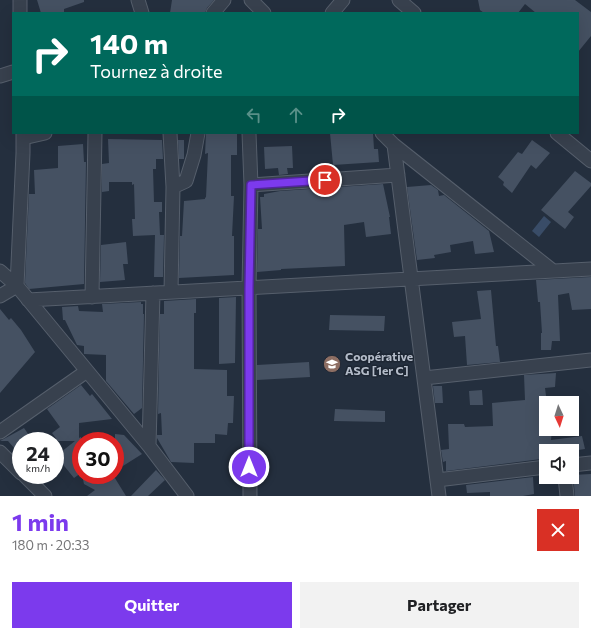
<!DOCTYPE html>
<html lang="fr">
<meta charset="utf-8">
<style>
body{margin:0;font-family:Commissioner,sans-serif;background:#f2f2f2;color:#202124;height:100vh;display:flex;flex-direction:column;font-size:15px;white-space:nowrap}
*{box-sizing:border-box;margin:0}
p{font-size:13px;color:#757577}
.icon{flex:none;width:22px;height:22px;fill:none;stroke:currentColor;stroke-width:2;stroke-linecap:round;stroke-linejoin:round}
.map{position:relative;height:496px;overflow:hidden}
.sheet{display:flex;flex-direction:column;background:#fff;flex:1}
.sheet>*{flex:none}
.top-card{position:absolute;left:12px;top:12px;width:567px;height:122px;border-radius:0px;box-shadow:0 4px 16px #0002;background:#00695c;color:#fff;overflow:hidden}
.needle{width:26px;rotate:176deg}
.fabs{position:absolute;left:539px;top:396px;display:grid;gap:8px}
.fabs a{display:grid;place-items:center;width:40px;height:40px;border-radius:0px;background:#fff;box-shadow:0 4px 16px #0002;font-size:20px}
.speed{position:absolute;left:12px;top:432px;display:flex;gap:8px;font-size:20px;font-weight:700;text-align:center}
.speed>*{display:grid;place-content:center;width:52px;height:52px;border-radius:50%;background:#fff;box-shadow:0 4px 16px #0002;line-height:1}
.speed small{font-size:10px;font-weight:400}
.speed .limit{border:6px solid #d22;background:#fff;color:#111}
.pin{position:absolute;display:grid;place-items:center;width:34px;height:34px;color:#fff;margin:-17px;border:2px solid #fff;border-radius:50%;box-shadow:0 1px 4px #0007}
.me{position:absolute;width:44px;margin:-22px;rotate:0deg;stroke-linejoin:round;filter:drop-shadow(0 0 3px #0008)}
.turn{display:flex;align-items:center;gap:14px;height:84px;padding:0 12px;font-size:18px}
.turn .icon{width:52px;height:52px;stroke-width:2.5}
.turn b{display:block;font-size:28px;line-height:34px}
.lanes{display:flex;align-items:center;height:38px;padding:0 12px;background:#0003;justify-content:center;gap:20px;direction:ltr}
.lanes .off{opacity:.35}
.round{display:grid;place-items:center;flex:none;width:42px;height:42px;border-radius:0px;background:#f2f2f2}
.summary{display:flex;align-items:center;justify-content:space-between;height:68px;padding:0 12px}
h1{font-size:24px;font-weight:700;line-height:30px;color:#7c3aed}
.primary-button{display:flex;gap:8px;margin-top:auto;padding:8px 12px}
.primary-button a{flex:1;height:46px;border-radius:0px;background:#7c3aed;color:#fff;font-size:16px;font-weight:700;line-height:46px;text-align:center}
.primary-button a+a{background:#f2f2f2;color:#202124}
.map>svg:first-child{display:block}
.water{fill:#394c67}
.building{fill:#455162}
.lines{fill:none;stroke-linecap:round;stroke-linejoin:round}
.minor-casing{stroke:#565f6c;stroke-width:15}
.minor{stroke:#38414e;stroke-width:13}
.route-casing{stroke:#51269a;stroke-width:10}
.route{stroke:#7c3aed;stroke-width:7}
.labels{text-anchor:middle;stroke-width:3;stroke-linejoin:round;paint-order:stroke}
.poi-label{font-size:12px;font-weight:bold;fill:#b4bcc9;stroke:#1d2633;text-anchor:start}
</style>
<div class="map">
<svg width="591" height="496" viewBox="0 0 591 496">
<rect width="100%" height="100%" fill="#242f3e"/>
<path class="water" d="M544,216l7,6 -12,15 -7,-6z"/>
<path class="building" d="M37,0h47v2l-20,7v4h-23z
M172,0h42l-7,8 -2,5h-35z
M478,0h97l16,12v24l-13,16v-39h-42l-11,-9 -7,9h-34l-4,-3z
M206,133h31v22h-6v41h3l-2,40h2v39l-55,3 1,-42h2l2,-35 21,-2v-1l1,-1 2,-44 -3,1z
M330,133h43l1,16h4l1,13 -46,3z
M108,139l54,1 1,19h-7v10h-3l1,33h8v10h-3l1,23h-2h6l-1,42h-9l1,-42 -22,1 -1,-17h3l-1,-35 -2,1v-3h-23v9l-7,1v-28l7,-1z
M178,140h6v19h-5z
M532,140l18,13 -14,16 -5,-4 -19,28 -9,-8 1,-3 -6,-5 20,-25 4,2z
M83,144l1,18h2l-2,122 -55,5 -4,-6 4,-89h6l-1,-24 24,-2v-22z
M292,146l1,22h-6l1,6 -9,1 -1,-7 -13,1 -1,-22z
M575,171l16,12v3l-23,26 6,5 -9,12 -24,-19z
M383,184l7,33h-1l2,17 -25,3 -2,-15 -20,3 1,41 -64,3v1l-24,2 1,-43h4l-2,-32h4v-3l16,-3z
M431,185l7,5 1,6 5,-1 45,36 5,21 -19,2 -2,-13 -23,4 1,7 -17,3 1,3 -18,2 -10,-73z
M126,242l2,22h-5l2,16 -25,2 1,-37z
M591,277v32l-19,1 -3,-17 -11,2 2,46h-8l-1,9h-10v-17h1l-2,-31h-2l-2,-22z
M491,290l5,56h2l2,16 -33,3 -2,-29 -11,1 -2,-15 29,-3 -4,-28z
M236,297l-1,66 -16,1v-66z
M196,299v14h-2v56l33,1v26h7l-1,27h-5l-1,12 -12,-1v9h-21v20l-23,-1 -14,-24v-3h5l-1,-22 -3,1 2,-100h4v-13z
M141,302v2h2v10h1l-2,94 -8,6 -28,-33v-26l-22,-1v-8l-7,-1 -12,-25h-2l-1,-13 16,-1 1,5 24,1 -1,-8z
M0,309l9,11 2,-2 10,12 14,22 -35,41z
M330,315l55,1 -1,15 -55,-1z
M309,362l1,15 -53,3v-15z
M556,373l-1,14 -10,1 2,15 -1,26h6l-1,11 31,-4 3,13 -13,2h-26v5l-5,1v2l-95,12v-10l-3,1 -2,-12 8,-1 -1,-25h16l1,3 28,-1 -1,-23 33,-3 -1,-25z
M81,385l9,11 2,-2 20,25 -33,4v15l2,-1v36l-7,5 -18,-22 19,-15h-17l-6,-8 8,-6 -13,-18z
M433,386h9l1,17h-8z
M482,390l1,15h-13l-1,-14z
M335,409l50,2v11l-51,-1z
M24,428l9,13h-12v15l-13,-15h-8z
M115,434l9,1 18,19 -27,17z
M156,470l9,10 -17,16h-17z
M591,474v22h-16l-2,-21z
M82,475h31l13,21h-39l8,-6 -11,-6z
M533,477l1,17 -11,2h-33v-4l-23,1 -1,-8z"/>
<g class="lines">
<defs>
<path id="minor" d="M20,0v13
M138,0l4,13
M251,0l13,13
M399,0l15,13
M213,13l11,-13
M332,13l11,-13
M0,76l13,-4
M170,133l3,54 -2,105
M249,133l2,52 -2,102 1,209
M382,133l12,12 159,126
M557,133l34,28
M23,138l22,-5
M394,145l45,351
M251,185l147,-10
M173,187l13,-6 8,-26 4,-22
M0,271l17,15 132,160 38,50
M0,296l17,-10 6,-133v-20
M92,297l3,-164
M28,300l563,-31
M424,378l167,-18
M0,432l87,-61
M149,446l4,-153
M0,452l21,21
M572,465l19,-2
M24,475l21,21
M565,477l2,19
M437,480l109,-13"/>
</defs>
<use href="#minor" class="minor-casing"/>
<use href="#minor" class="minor"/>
</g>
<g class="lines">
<defs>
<path id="route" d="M249,467v-179l2,-103 74,-5"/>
</defs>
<use href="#route" class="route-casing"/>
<use href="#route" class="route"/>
</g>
<defs>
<symbol id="school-disc" viewBox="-11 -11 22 22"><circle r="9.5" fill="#8d6e63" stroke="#1d2633"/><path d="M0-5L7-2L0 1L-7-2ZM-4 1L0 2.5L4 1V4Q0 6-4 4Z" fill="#fff"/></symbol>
</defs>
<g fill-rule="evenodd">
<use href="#school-disc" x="322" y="354" width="20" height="20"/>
</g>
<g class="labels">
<g class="poi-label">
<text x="345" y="361">Coopérative<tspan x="345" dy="14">ASG [1er C]</tspan></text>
</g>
</g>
</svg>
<div class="fabs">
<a><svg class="needle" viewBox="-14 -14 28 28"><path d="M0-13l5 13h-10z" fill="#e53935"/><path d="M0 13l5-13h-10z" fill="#757577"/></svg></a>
<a><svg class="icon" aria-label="sound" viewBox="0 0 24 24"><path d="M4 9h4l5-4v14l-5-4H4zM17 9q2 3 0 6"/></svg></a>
</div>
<div class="speed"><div>24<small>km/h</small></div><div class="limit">30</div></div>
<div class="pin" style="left:325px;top:180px;background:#d93025"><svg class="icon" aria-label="arrive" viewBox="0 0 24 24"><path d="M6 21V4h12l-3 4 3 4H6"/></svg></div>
<svg class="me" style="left:249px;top:467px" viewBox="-20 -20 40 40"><circle r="17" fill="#7c3aed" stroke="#fff" stroke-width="3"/><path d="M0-11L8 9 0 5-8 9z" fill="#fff"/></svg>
<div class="top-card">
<div class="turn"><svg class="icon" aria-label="right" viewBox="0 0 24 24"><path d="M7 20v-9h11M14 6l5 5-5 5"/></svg><div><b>140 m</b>Tournez à droite</div></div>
<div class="lanes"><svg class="icon off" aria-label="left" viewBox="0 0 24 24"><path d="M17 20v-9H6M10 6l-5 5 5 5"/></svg><svg class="icon off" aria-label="ahead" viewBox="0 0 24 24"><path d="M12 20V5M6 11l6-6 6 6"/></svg><svg class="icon" aria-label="right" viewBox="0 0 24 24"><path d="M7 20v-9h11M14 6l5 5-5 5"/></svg></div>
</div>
</div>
<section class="sheet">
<div class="summary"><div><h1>1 min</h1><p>180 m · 20:33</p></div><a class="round" style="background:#d93025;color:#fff"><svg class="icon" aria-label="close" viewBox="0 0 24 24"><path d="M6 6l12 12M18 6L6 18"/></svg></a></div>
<div class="primary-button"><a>Quitter</a><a>Partager</a></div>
</section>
